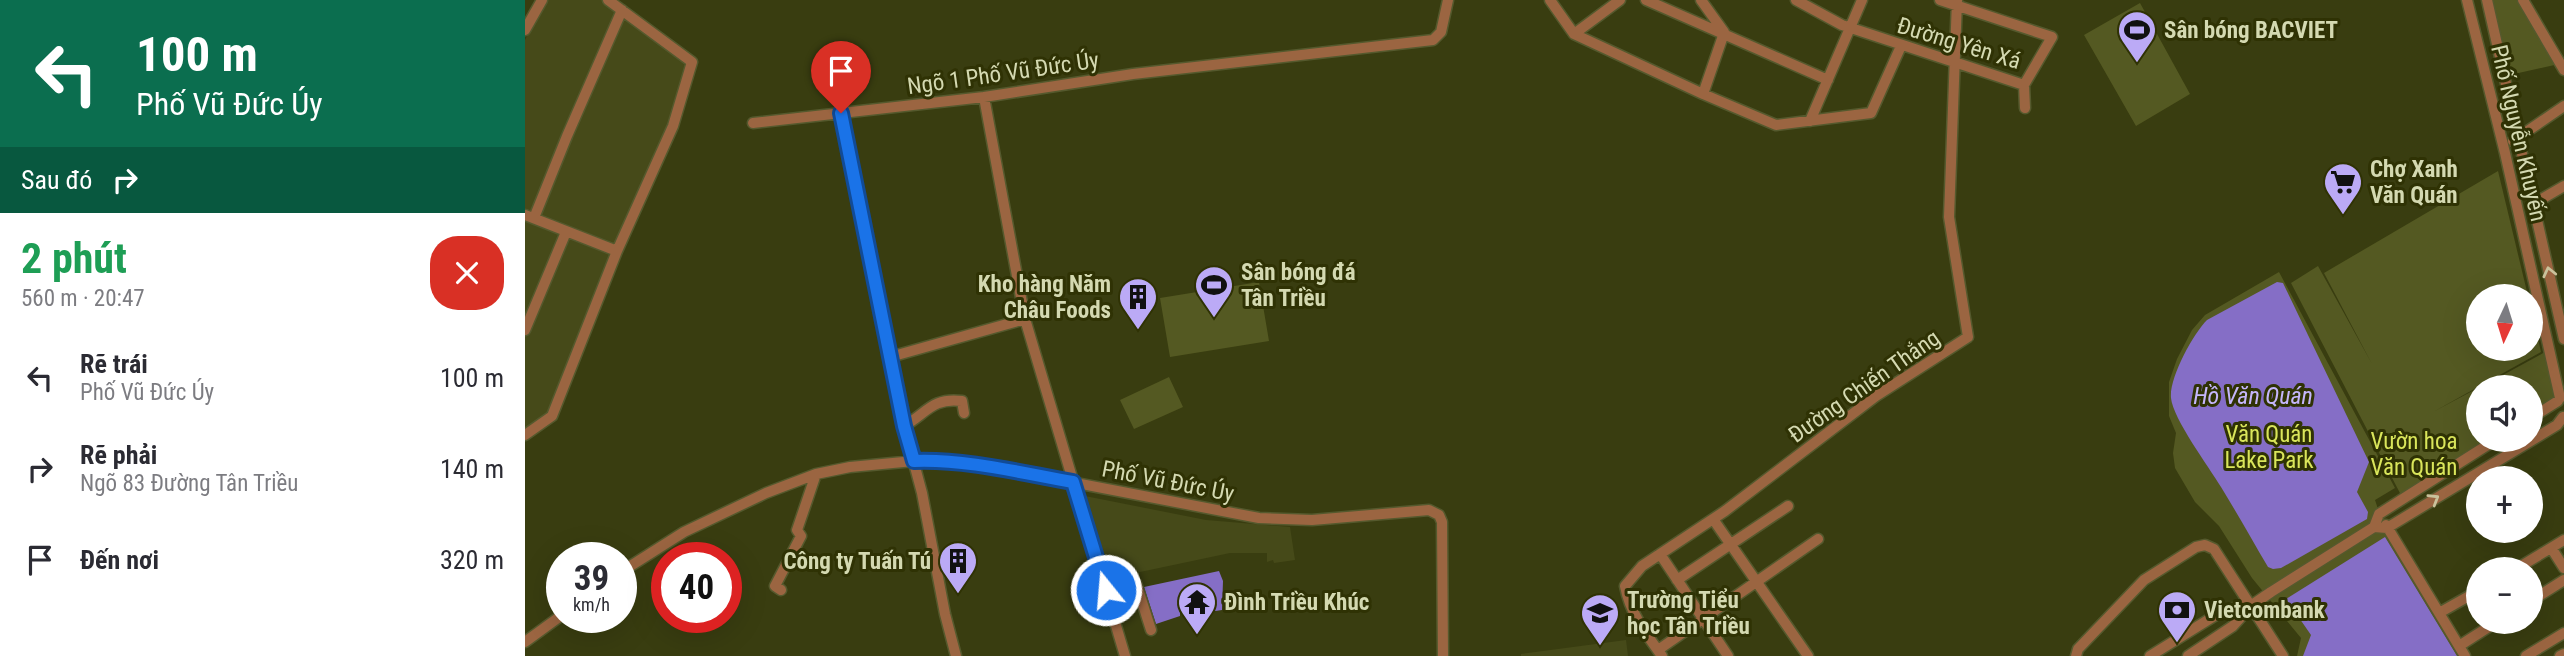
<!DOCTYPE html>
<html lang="vi">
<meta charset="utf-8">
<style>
body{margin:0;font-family:"Roboto Condensed",sans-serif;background:#f2f2f3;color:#2b2b33;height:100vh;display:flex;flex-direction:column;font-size:26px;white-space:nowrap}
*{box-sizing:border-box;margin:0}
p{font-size:23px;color:#7c7c81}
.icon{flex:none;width:38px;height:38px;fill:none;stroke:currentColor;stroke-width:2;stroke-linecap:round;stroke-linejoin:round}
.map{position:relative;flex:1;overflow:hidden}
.sheet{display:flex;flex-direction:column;background:#fff;width:525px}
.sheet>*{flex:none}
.banner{background:#0b6e4f;color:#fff;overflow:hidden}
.needle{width:46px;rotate:184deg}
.buttons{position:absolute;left:1941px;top:284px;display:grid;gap:14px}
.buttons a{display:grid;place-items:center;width:77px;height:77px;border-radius:50%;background:#fff;box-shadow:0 7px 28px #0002;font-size:35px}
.speed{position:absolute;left:21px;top:542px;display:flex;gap:14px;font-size:35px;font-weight:700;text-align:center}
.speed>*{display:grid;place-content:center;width:91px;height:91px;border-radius:50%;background:#fff;box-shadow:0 7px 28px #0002;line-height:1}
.speed small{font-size:18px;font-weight:400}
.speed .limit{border:10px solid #d22;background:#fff;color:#111}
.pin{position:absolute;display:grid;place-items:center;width:60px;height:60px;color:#fff;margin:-72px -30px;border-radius:50% 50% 50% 0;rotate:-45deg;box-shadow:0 0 7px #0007}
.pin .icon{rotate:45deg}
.me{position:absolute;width:77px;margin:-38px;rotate:343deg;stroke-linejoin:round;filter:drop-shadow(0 0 5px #0008)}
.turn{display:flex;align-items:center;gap:24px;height:147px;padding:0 21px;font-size:32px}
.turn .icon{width:91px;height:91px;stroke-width:2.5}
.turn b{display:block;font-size:49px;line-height:60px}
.then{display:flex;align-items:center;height:66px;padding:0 21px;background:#0003;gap:14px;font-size:26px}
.round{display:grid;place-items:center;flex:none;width:74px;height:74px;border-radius:28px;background:#f2f2f3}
.summary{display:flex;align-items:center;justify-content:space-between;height:119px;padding:0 21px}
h1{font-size:42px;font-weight:700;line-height:52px;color:#1e9e55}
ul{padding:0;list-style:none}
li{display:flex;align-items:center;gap:21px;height:91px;padding:0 21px}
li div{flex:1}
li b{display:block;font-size:26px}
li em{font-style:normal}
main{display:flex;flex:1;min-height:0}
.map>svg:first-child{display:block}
.built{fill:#464a19}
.green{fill:#545922}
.water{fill:#856ec6}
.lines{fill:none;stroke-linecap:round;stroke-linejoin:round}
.minor-casing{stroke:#55592d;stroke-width:13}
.minor{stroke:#9b6541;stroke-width:10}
.oneway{stroke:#c9c29b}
.route-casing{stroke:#114b97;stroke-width:18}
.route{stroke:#1a73e8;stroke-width:12}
.labels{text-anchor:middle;stroke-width:6;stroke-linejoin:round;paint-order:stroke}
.poi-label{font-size:23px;font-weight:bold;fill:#d4d9b1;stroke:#2f3204;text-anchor:start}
.street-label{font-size:23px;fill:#d4d9b1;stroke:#2f3204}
.park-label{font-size:23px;fill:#dae65b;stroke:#2f3204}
.water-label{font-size:24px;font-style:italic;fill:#c5b6fb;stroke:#2f3204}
</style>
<main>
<section class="sheet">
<div class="banner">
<div class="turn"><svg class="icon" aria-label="left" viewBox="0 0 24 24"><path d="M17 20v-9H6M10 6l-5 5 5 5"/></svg><div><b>100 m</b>Phố Vũ Đức Úy</div></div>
<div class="then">Sau đó<svg class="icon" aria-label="right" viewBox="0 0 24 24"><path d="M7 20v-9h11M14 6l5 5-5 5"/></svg></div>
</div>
<div class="summary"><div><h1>2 phút</h1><p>560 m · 20:47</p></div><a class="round" style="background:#d93025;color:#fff"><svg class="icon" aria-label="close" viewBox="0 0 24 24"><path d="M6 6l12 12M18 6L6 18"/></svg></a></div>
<ul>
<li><svg class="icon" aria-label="left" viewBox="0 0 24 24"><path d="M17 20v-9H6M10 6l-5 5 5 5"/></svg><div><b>Rẽ trái</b><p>Phố Vũ Đức Úy</p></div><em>100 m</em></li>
<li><svg class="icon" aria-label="right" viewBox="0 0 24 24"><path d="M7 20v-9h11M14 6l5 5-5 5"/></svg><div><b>Rẽ phải</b><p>Ngõ 83 Đường Tân Triều</p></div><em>140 m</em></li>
<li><svg class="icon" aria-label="arrive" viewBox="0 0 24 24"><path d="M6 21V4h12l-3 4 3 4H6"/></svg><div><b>Đến nơi</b></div><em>320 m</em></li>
</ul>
</section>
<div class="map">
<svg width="2039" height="656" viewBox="0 0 2039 656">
<rect width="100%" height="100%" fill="#393d10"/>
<path class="built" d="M21,0h60l86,62 -19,64 -121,290 -27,19v-395z
M560,496l121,24 84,7 5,33 -21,3 -1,-3 -6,2v-9h-37l-123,26z
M1101,640l2,16h-107v-2z"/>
<path class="green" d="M1963,0h35l36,64 -54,12z
M1615,3l50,91 -54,32 -52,-91z
M1973,171l30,125h-50v52h53v-40l10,44 -108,60 45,-24v51h15l-91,58 -111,-214 27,-17 54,98 -48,-91z
M1754,272l116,216 -20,12 3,9 -1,10 10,11 77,126h-167l4,-18 -49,-60 -33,-52 -24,-24 -20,-34 -2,-15 3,-20 -7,-17v-34l8,-23 15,-29 13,-15z
M734,282l10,59 -99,16 -10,-59z
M2022,351l10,48 -26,16v-28h-50z
M644,377l14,30 -49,22 -14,-29z"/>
<path class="water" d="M1752,282l6,1 86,179 -12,30 11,20 -1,7 -86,49 -8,1 -5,-2c-16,-27 -31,-54 -47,-80 -12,-20 -48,-68 -50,-89 -2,-20 22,-64 36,-78z
M1860,537l72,119h-154l8,-21 -25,-36z
M694,571l4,10 -1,29 -33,5 -1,-3 -8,1v3l-24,8 -12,-37z"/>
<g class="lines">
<defs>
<path id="minor" d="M1025,0l24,34 129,60 73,31 95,-12 30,-67
M1121,0l182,80
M1176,0l23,32
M1271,0l46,25 182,60 28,-48 -112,-37
M1942,0l38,153 55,245
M1962,0l77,339
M1998,0l41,70
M0,30l17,-30
M1049,34l46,-34
M1499,85l1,23
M1178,94l21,-61
M459,97l41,222 100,337
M316,113l63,313 18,67 23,121 11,42
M1285,121l52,-121
M228,123l231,-26 149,-23 300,-34 8,-8 7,-32
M1988,141l51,-35
M2008,204l31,-18
M0,215l92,36
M9,218l33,-82 55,-126
M0,330l41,-98
M365,357l135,-38
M2006,418l27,-17
M379,426c22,-12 28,-29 58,-25l2,12
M0,435l27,-19 65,-165 56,-125 19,-64 -84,-62
M1188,519l95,137
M1861,525l79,131
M1849,527l13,1 170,-103 6,-8
M2027,549l12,19
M1135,554l68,102
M1991,569l48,-29
M96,572l63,-40 82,-39 50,-19 34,-7 64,-6 20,-1 74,10 251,48 53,2 117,-10 10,5 3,7 1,134
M1152,580l111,-74
M611,583l15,47
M256,590l-6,-4 26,-50 -4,-6 19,-56
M2006,601l33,-21
M1914,613l39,-22
M0,642l37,-27
M1934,646l39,-25
M1133,650l160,-111
M1137,656c-16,-22 -32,-43 -37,-70l17,-20 83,-55 151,-115 92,-59 -19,-120 8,-217
M1551,656l2,-7 66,-69 52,-33 9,-2 9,4 69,107
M1625,656l74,-46 27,-5
M1663,656l45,-30 19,-21 19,-13 103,-65 5,-13 118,-75
M2001,656l38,-23
M2035,656l4,-2"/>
</defs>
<use href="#minor" class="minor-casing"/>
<use href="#minor" class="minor"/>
</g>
<defs><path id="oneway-chevron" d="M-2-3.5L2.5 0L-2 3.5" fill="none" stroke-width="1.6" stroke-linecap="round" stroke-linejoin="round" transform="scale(1.75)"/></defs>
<g class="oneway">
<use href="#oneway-chevron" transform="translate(2024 272) rotate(-103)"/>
<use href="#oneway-chevron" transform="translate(1909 499) rotate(-31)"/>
</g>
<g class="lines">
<defs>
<path id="route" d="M316,113l63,313 10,35c53,-2 107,12 159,21l33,108"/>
</defs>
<use href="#route" class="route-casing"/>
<use href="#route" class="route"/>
</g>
<defs>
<symbol id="stadium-pin" viewBox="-11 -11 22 30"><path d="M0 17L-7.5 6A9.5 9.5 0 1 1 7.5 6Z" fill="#bbaaf6" stroke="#2f3204"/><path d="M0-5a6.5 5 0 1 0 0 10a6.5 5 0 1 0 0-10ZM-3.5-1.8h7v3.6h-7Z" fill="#111"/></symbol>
<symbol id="supermarket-pin" viewBox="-11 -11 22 30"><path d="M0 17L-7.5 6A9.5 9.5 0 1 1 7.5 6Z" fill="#bbaaf6" stroke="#2f3204"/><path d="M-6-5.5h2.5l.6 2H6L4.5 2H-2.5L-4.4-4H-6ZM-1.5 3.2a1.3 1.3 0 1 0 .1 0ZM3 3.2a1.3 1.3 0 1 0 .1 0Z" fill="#111"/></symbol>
<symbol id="building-pin" viewBox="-11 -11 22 30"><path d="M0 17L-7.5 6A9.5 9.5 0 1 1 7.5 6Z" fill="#bbaaf6" stroke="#2f3204"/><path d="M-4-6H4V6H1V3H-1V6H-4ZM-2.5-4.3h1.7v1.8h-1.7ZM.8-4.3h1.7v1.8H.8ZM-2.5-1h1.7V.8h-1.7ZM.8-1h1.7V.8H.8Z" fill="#111"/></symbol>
<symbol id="temple-pin" viewBox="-11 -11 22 30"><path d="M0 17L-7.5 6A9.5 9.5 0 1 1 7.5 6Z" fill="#bbaaf6" stroke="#2f3204"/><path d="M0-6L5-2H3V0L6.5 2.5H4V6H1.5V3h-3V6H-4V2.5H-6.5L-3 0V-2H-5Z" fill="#111"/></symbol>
<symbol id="bank-pin" viewBox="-11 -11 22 30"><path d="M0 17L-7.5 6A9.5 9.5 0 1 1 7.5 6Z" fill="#bbaaf6" stroke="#2f3204"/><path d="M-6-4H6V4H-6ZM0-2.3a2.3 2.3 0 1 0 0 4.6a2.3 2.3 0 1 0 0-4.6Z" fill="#111"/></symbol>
<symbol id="school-pin" viewBox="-11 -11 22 30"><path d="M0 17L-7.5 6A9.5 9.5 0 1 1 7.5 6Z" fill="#bbaaf6" stroke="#2f3204"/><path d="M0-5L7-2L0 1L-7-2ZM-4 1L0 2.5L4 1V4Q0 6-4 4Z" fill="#111"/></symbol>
</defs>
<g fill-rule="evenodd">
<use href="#stadium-pin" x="1590" y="8" width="44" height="60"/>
<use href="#supermarket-pin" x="1796" y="160" width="44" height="60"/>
<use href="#stadium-pin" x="667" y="263" width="44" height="60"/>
<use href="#building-pin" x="591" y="275" width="44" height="60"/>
<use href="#building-pin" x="411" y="539" width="44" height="60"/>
<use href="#temple-pin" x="650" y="580" width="44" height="60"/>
<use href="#bank-pin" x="1630" y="588" width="44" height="60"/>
<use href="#school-pin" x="1053" y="591" width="44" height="60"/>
</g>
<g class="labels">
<g class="poi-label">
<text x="1639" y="38">Sân bóng BACVIET</text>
<text x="1845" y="177">Chợ Xanh<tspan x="1845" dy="26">Văn Quán</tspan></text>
<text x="716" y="280">Sân bóng đá<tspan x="716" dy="26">Tân Triều</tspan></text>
<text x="586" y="292" text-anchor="end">Kho hàng Năm<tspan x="586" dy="26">Châu Foods</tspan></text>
<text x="406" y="569" text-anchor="end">Công ty Tuấn Tú</text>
<text x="1102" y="608">Trường Tiểu<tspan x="1102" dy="26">học Tân Triều</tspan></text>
<text x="699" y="610">Đình Triều Khúc</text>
<text x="1679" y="618">Vietcombank</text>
</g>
<g class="street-label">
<text transform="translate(1434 43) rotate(17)" y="8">Đường Yên Xá</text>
<text transform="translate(478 73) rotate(-8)" y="8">Ngõ 1 Phố Vũ Đức Úy</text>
<text transform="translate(1994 133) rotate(77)" y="8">Phố Nguyễn Khuyến</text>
<text transform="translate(1339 386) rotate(-35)" y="8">Đường Chiến Thắng</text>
<text transform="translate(643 481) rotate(11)" y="8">Phố Vũ Đức Úy</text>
</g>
<g class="park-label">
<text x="1744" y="442">Văn Quán<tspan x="1744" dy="26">Lake Park</tspan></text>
<text x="1889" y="449">Vườn hoa<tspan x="1889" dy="26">Văn Quán</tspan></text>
</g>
<g class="water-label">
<text x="1728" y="404">Hồ Văn Quán</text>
</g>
</g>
</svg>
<div class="buttons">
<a><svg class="needle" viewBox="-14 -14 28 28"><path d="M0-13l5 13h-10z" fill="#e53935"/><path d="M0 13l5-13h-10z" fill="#7c7c81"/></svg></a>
<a><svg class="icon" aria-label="sound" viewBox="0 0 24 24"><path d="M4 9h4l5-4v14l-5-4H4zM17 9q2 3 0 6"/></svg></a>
<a>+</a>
<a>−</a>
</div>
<div class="speed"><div>39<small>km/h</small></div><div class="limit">40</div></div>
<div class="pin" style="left:316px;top:113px;background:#d93025"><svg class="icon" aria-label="arrive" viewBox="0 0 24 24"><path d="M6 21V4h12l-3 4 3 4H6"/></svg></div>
<svg class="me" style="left:581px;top:590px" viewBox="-20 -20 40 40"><circle r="17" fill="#1a73e8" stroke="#fff" stroke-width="3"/><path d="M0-11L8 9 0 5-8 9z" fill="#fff"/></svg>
</div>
</main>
